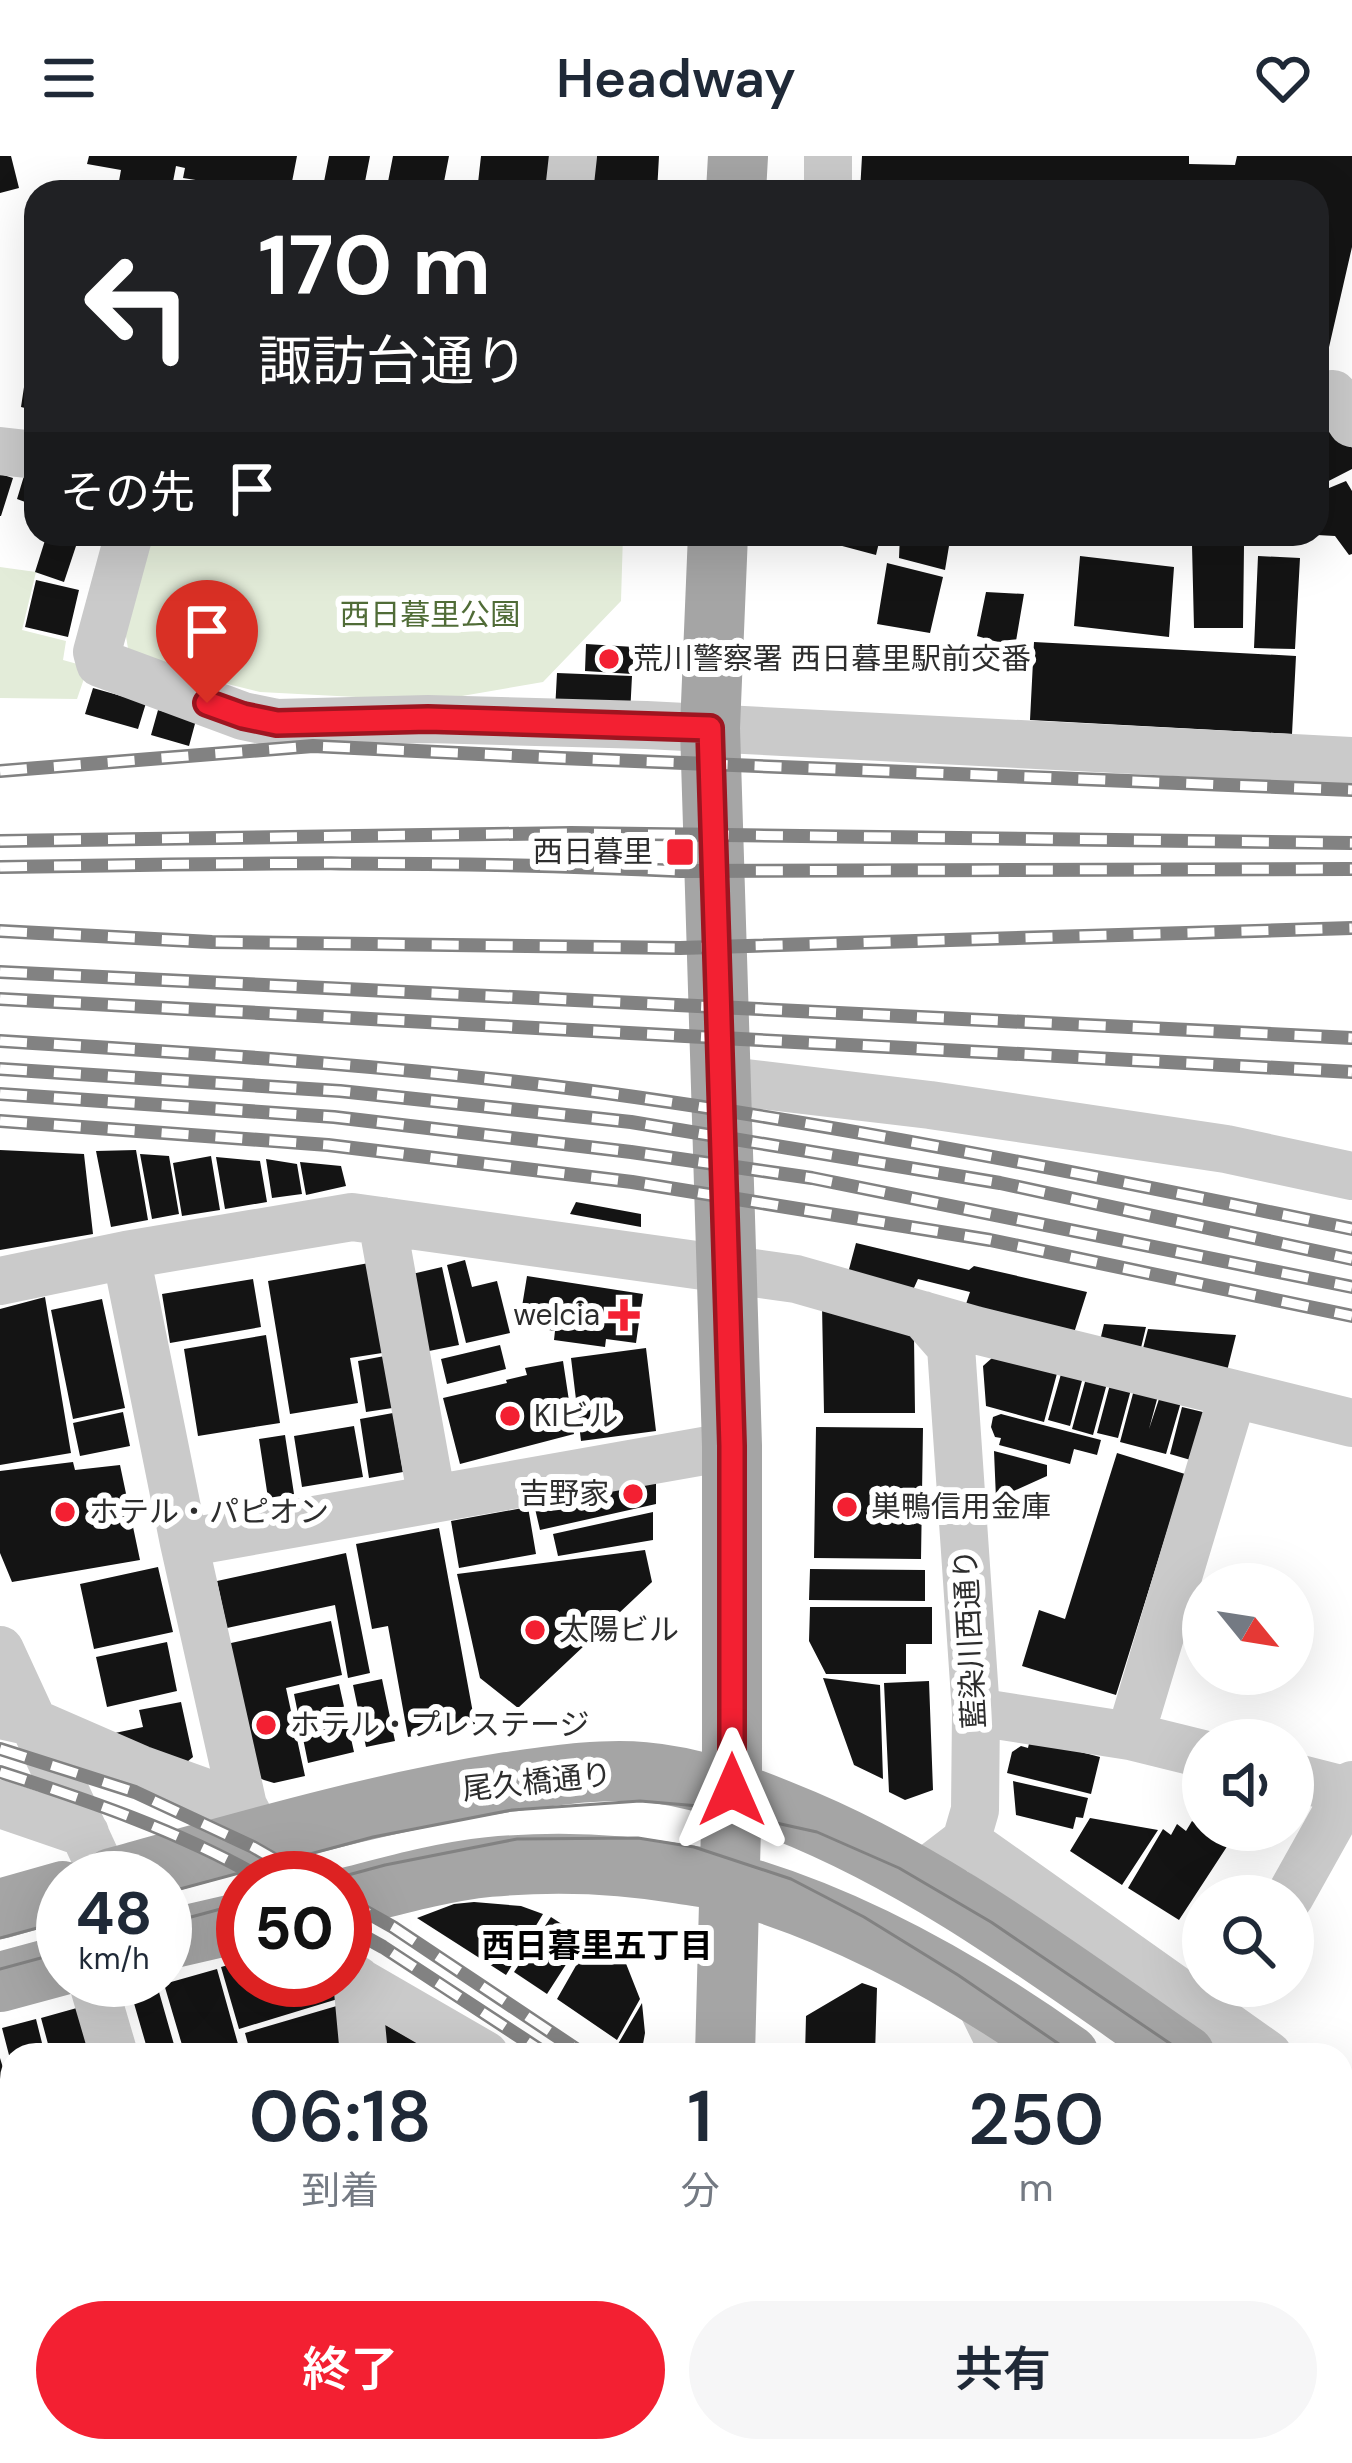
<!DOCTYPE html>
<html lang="ja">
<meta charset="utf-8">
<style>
body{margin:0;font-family:"DM Sans","Noto Sans JP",sans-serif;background:#f6f6f7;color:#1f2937;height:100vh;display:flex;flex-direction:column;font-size:45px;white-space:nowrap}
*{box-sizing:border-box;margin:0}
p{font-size:39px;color:#747a83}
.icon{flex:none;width:66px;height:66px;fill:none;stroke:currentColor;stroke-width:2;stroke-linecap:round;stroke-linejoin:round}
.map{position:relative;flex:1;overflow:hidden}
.details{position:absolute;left:0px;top:1887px;width:1353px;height:420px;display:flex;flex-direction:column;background:#fff;border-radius:36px 36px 0 0;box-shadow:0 12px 48px #0002}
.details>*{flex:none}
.banner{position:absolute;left:24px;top:24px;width:1305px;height:366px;border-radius:36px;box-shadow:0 12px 48px #0002;background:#202124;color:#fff;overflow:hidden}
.needle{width:78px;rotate:120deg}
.tools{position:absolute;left:1182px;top:1407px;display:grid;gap:24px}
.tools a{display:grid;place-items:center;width:132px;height:132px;border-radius:50%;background:#fff;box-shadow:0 12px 48px #0002;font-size:60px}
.speed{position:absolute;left:36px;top:1695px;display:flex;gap:24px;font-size:60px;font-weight:700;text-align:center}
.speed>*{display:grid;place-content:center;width:156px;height:156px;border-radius:50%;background:#fff;box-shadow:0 12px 48px #0002;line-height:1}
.speed small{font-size:30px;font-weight:400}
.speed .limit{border:18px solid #d22;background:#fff;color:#111}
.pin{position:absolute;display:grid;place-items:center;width:102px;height:102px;color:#fff;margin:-123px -51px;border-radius:50% 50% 50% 0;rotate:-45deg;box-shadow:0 0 12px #0007}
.pin .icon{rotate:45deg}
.me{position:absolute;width:132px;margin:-66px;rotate:0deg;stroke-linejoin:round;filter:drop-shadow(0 0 9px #0008)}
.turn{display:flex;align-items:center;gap:42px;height:252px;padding:0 36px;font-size:54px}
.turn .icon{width:156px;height:156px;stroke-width:2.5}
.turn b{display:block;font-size:84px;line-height:102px}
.then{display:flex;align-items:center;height:114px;padding:0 36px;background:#0003;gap:24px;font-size:45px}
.eta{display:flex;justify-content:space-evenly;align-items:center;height:204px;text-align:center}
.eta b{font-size:72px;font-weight:600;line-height:84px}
.button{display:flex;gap:24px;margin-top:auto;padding:24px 36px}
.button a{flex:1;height:138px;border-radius:72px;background:#f32032;color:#fff;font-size:48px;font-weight:600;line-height:138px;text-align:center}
.button a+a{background:#f6f6f7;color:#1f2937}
header{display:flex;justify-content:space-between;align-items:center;height:156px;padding:0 36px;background:#fff;font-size:54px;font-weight:600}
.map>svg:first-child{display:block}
.green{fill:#e3ecd9}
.building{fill:#141414}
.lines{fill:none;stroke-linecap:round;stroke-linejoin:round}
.minor{stroke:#cacaca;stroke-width:48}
.major{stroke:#a5a5a5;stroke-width:60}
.tram{stroke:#828282;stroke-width:3}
.rail-casing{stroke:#828282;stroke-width:14}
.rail{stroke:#fff;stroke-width:9;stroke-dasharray:27;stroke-linecap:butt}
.route-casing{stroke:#9e1520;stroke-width:30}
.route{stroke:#f32032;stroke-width:21}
.poi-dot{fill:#f32032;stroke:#fff;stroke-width:4.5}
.labels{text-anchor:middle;stroke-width:12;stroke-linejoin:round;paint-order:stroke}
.park-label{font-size:30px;fill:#506c37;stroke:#fff}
.poi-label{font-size:30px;fill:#2d2d2d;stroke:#fff;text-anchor:start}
.street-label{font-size:30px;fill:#2d2d2d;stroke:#fff}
.neighbourhood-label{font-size:33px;font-weight:bold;fill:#000;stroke:#fff}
</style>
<header><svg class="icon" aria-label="menu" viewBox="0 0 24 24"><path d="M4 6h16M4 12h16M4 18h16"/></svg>Headway<svg class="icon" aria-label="heart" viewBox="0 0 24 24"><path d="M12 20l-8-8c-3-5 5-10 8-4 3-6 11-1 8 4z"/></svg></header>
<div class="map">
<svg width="1352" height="2307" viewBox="0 0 1352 2307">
<rect width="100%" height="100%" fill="#fff"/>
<path class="green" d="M143,378h480l-2,67 -78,81 -110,19 -173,-9 -130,-32 -6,-35z
M0,411l36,5 -14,58 44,11 -3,19 25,7 -11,32 -77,-1z"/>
<path class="building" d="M0,0h11l8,32 -19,5z
M89,0h208l-7,36h-90l2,-11 -19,-3 2,-10 -9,-2 -5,26h-54l4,-22 -34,-6z
M329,0h41l-7,36h-41z
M393,0h56l-7,36h-56z
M481,0h70l-4,36h-70z
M592,0h67l-2,36 -67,-1z
M862,0h327v8l46,1 2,-9h115v91l-28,122 -7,-1v-176h-176l-52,-6v6h-229z
M32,178l4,1v103l-7,-1 4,-27 -12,-3z
M1335,261l17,31v21l-35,18v-60z
M27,310l9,3v37l-19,-7z
M0,318l13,4 -12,38h-1z
M1346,325l6,10v63l-3,1 -14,-19 -18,-1v-42z
M47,378h33l-16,48 -29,-10z
M833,378h48l-5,21 -45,-12z
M900,378h51l-6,36 -46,-12z
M1192,389l52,1 -1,82h-49z
M1080,400l94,11 -5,70 -95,-11z
M1258,400l42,2 -5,91 -41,-1z
M887,407l56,14 -13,56 -53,-9z
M36,424l43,10 -11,47 -43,-10z
M986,436l38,2 -9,53 -38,-11z
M1034,486l262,14 -4,78 -262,-14z
M586,488l48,3 -2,27 -47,-3z
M557,517l75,3 -2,39 -75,-4z
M93,532l53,15 -8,26 -53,-15z
M158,554l38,10 -7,26 -38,-11z
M0,994l84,4 9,80 -93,16z
M136,994l12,70 -37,7 -15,-76z
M140,998l29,2 10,58 -27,5z
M211,1000l9,54 -38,6 -9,-53z
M216,1001l44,4 7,41 -42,7z
M266,1003l31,5 5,30 -30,4z
M300,1006l41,4 5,20 -40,9z
M576,1046l65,12v13l-71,-13z
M856,1087l113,27 5,-4 113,26 -13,41 -108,-29 4,-12 -52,-13 -5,11 -65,-17z
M465,1104l7,27 25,-6 13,52 -44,10 -19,-78z
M369,1107l26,88 -45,7 8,45 -68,11 -22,-133z
M442,1111l17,78 -30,6 -17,-77z
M527,1120l116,18 -7,49 -30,-4 -1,8 -51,-7 1,-9 -36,-6z
M253,1123l8,48 -91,16 -8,-49z
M45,1141l26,156 -71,12v-156z
M102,1143l23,109 -52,11 -22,-109z
M822,1149l92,32 1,76h-91z
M1104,1168l42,3 -7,29 -40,-11z
M1148,1173l88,6 -11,44 -84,-23z
M266,1179l14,88 -82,13 -14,-87z
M500,1189l6,24 -59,15 -6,-25z
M646,1192l10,83 -75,10 -10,-83z
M1001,1194l58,16 -15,56 -58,-16 -3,-40z
M390,1199l9,52 -33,5 -8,-51z
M563,1205l11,73 -114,30 -17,-66 64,-15 -1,-3 21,-5 -2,-7z
M1063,1211l21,6 -14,53 -22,-6z
M1088,1215l21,5 -16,59 -21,-6z
M1112,1221l21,5 -15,56 -21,-5z
M1135,1230l24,6 -10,37 11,-33 21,6 -15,52 -46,-12z
M1182,1251l25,6 -13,48 -24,-7z
M123,1256l7,34 -50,10 -7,-33z
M393,1257l10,59 -34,6 -9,-59z
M1001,1258l100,26 -4,15 -23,-6 -4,15 -71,-19 2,-7 -6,-1 -4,-10 2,-10z
M354,1270l9,51 -61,10 -8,-51z
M816,1271l107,1 -2,131 -107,-1z
M285,1279l9,59 -26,4 -9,-59z
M994,1295l53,14v11l-51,23z
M1117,1297l68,21 -69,221 -94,-29 17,-56 26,9z
M73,1306l2,8 45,-5 20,95 -128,22 -12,-29v-82z
M656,1319v29l-116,26 -7,-30z
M528,1351l8,47 -77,14 -8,-47z
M653,1356v28l-95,16 -5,-22z
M439,1372l36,196 -67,13 -20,-111 -16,3 -16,-85z
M645,1394l7,32 -134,126 -38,-30 -23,-104z
M346,1397l24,120 -22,5 -13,-73 -108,23 -10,-47z
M158,1411l15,65 -79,17 -14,-65z
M810,1413l115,1v31l-116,-1z
M810,1451h122v37h-26v30h-80l-17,-33z
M331,1465l11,54 -56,13 19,88 -31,7 -10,-3 -7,-3 -35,-132z
M167,1486l10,49 -70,16 -11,-50z
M823,1522l57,7 3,94 -29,-14z
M382,1523l13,62 -29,6 -13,-62z
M929,1525l4,109 -28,10 -16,-8 -5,-109z
M339,1528l15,68 -46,11 -14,-69z
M181,1546l12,55 -11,9 -67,-33 28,-6 -4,-17z
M1030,1583l70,18 -9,37 -84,-21 5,-21 9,-6 7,2z
M1013,1625l75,17 -5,20 -7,-1 -3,12 -57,-14z
M1090,1662l68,12 -36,55 -52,-34z
M1192,1665l36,24 -49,75 -51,-32 35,-59 8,6 6,-11 9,7z
M474,1746l47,4 22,8 -37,61 -89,-57 37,-14z
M551,1761l32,21 -36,56 -33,-22z
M590,1785l35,20 15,38 -23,41 -60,-41z
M243,1805v19h93l5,18 -102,31 -18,-62z
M217,1813l21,75 -39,11h-14l-21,-71z
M862,1827l15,5 -2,67h-70l1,-39z
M157,1829l20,70h-28l-18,-62z
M642,1847l3,30 -4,22 -23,-11z
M91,1848l14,51h-54l-10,-37z
M340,1849l10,50h-99l-6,-22z
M372,1861l67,38h-63z
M36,1863l9,36h-36l-7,-27z
M244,1890l3,9h-28v-1z
M0,1902l12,39v58l-12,3z
M12,2032v66l-12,3v-66z
M1345,2196l7,7v46l-11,-9v-40z
M12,2227v54l-12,3v-54z
M295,2295h99l2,12h-121l-1,-10z
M428,2295h85l1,12h-101l-1,-11z
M522,2295h105l1,10 -106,2z
M870,2295h51l10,12h-130l1,-8 64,1z
M1096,2295h128l3,2 -7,10h-133z"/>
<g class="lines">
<path class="minor" d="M569,36l4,-36
M828,36v-36
M1317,239l16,-1 19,29
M0,295l36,4
M129,378l-32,118 3,11 143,53 34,7 151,-4 218,6 706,36
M720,924l210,25 296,44 126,27
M382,1065l50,278
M126,1099l58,288 59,263
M0,1125l126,-26 226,-38 444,62 179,51 377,93
M184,1387l548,-97
M0,1494l105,228
M976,1556l154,24 73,18
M0,1559l32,7 108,47 103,37 11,21
M1130,1580l103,-342
M1293,1621l59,15
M0,1648l85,29
M966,1685l302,214
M919,1721l47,-36 9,-31 1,-98 -25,-365 -28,-32
M1290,1740l62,-111
M345,1818l140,81
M92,1824l22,75
M357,1824l7,75
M976,1838l30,61
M1341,1950l11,8
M0,2011l12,-3
M1341,2146l11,9
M238,2295l1,12
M988,2295v12
M1025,2295l7,12
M1249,2295l15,12
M0,2304l21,1 83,-10"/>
<path class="major" d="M736,36l2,-36
M718,378l-8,194 22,718v344l-7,265
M112,1722c130,-36 262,-75 396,-96 43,-6 93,-14 136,-10 48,4 95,21 139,39 147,58 273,155 402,244
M345,1742c47,-12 96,-26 144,-31 65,-6 127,-4 192,7 18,3 37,5 54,10 119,34 233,99 334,171
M0,1753l63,-18
M165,1784l78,-18
M0,1826l63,-17
M1341,2007l11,7
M1341,2094l11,7
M705,2307v-12"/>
<path class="tram" d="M337,1722l48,-13 132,-26 121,-1 56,9 97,32 73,38 94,58 117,80
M165,1737l208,-56 139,-27 128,-9 59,5 118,26 82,36 92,54 196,133
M165,1768l78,-21
M0,1782l63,-17
M0,1813l63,-17
M1341,2008l11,8
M1341,2083l11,7"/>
<defs>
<path id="rail" d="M0,615l313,-25 248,12 791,32
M0,685l571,-8 781,10
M0,711c227,-4 453,-7 680,4l672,-2
M0,775l212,11 468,6 672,-20
M0,816l1352,66
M0,843l1352,73
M0,885c212,13 424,26 635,56 241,34 479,83 717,132
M0,913l340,22 291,31 369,61 352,76
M0,938l334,23 297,35 181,26 540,109
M0,965l328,24 304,37 358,58 362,76
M0,1593l135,43 118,55 54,31
M0,1616c90,29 179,59 261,106
M345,1744l48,27 192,128
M345,1770l38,21 165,108
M951,2295l9,12
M975,2295l7,12"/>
</defs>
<use href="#rail" class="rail-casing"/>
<use href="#rail" class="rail"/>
</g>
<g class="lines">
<defs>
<path id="route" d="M207,547l36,13 34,7 151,-4 282,9 22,718v344"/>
</defs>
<use href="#route" class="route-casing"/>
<use href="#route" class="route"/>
</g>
<g class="poi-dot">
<circle cx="609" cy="503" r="12"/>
<rect x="665" y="681" width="30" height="30" rx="6"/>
<path d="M618 1141h12v12h12v12h-12v12h-12v-12h-12v-12h12z"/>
<circle cx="510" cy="1260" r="12"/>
<circle cx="633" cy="1338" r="12"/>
<circle cx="847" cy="1351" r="12"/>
<circle cx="65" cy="1356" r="12"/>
<circle cx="535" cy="1474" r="12"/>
<circle cx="266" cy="1569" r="12"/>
</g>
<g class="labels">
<g class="park-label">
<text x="430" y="469">西日暮里公園</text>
</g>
<g class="poi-label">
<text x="633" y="513">荒川警察署 西日暮里駅前交番</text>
<text x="653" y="706" text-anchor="end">西日暮里</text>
<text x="600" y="1169" text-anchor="end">welcia</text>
<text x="534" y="1270">KIビル</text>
<text x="609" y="1348" text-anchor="end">吉野家</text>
<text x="871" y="1361">巣鴨信用金庫</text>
<text x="89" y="1366">ホテル・パピオン</text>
<text x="559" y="1484">太陽ビル</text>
<text x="290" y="1579">ホテル・プレステージ</text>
</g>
<g class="street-label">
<text transform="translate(970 1483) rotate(-93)" y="10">藍染川西通り</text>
<text transform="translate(537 1626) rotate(-6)" y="10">尾久橋通り</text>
</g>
<g class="neighbourhood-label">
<text x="597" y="1801">西日暮里五丁目</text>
</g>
</g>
</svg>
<div class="tools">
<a><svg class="needle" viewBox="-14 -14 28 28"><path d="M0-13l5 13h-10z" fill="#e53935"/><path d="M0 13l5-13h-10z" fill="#747a83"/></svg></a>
<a><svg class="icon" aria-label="sound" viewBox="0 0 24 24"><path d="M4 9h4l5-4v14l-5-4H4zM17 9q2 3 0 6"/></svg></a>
<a><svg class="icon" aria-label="search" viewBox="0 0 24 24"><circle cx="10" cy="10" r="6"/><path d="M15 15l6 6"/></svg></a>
</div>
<div class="speed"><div>48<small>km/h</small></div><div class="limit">50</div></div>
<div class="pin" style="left:207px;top:547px;background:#d93025"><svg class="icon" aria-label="arrive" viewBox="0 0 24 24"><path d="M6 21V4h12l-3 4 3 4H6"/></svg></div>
<svg class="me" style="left:732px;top:1634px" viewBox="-20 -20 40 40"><path d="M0-17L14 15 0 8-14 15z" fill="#f32032" stroke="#fff" stroke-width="4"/></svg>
<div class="banner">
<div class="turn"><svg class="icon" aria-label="left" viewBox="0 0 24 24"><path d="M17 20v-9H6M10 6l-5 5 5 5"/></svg><div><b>170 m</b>諏訪台通り</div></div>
<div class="then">その先<svg class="icon" aria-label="arrive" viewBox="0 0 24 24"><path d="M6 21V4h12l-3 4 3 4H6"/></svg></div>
</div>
<section class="details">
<div class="eta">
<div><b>06:18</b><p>到着</p></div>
<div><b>1</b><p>分</p></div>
<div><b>250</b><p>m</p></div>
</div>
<div class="button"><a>終了</a><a>共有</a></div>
</section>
</div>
